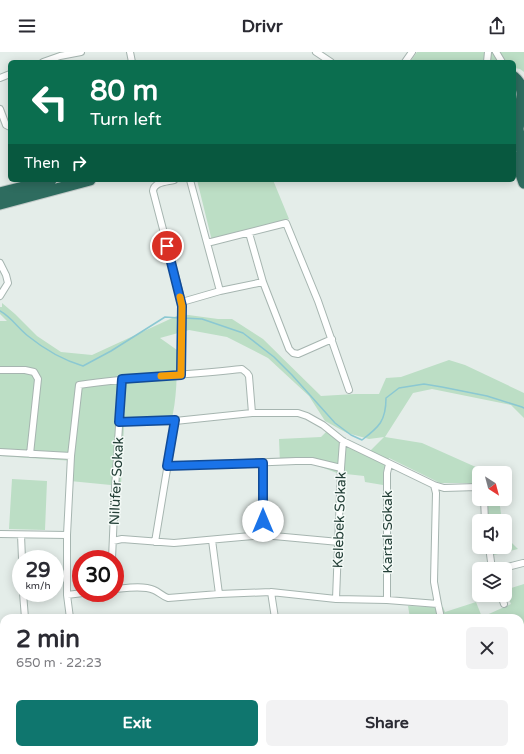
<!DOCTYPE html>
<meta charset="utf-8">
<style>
body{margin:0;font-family:"Varela Round",sans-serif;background:#f2f2f3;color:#2b2b33;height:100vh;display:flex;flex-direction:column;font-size:15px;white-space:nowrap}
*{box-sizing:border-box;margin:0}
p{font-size:13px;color:#7c7c81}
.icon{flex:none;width:22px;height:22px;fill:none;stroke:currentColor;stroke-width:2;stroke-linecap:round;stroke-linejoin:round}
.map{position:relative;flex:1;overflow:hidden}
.details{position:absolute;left:0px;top:562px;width:524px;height:140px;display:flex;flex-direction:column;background:#fff;border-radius:12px 12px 0 0;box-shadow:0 2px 10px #0003}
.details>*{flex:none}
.guide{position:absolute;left:8px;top:8px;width:508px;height:122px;border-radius:6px;box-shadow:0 2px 10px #0003;background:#0b6e4f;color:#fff;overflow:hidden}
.needle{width:26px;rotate:144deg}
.tools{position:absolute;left:472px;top:414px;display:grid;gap:8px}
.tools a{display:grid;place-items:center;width:40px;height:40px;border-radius:6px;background:#fff;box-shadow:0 2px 10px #0003;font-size:20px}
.speed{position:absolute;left:12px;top:498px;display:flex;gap:8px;font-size:20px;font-weight:700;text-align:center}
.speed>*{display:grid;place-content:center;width:52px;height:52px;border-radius:50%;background:#fff;box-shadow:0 2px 10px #0003;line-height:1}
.speed small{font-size:10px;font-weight:400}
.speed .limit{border:6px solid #d22;background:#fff;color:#111}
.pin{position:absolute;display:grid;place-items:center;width:34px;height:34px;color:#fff;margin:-17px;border:2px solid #fff;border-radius:50%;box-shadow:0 1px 4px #0007}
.me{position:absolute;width:44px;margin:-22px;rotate:0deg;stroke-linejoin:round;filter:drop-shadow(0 0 3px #0008)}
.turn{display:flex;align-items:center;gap:14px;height:84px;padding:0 16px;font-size:18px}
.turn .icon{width:52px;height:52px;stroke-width:2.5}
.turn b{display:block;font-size:28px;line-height:34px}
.then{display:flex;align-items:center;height:38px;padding:0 16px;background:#0003;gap:8px;font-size:15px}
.round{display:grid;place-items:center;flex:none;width:42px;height:42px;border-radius:6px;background:#f2f2f3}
.headline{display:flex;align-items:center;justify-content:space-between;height:68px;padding:0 16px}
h1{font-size:24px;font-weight:700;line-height:30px}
.primary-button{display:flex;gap:8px;margin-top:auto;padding:8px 16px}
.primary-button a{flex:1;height:46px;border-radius:6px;background:#0f766e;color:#fff;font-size:16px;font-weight:700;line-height:46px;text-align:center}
.primary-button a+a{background:#f2f2f3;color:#2b2b33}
header{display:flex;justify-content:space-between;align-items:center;height:52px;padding:0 16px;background:#fff;font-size:18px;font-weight:700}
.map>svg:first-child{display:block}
.green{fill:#bcdec5}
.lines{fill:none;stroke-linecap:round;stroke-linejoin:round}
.stream{stroke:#8bc8d2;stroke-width:1.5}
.street-casing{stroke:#a6b5b0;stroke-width:8}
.highway-casing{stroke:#c1c9c7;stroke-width:13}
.street{stroke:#fff;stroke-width:6}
.highway{stroke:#2e6c5f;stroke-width:11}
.route-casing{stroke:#114b97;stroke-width:10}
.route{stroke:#1a73e8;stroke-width:7}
.slow{stroke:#f59e0b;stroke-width:7}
.labels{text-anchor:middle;stroke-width:3;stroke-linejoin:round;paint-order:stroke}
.street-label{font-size:14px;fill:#233f37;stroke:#f4faf7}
</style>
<header><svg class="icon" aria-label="menu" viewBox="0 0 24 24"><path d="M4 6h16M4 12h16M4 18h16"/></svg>Drivr<svg class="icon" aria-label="share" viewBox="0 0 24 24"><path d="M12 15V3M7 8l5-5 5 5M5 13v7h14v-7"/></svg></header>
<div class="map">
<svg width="524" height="702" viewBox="0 0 524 702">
<rect width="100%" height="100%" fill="#e4ede9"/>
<path class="green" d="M417,0h107v20l-4,-3 -6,-1v-6h-104z
M197,128h76l16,39 -77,22z
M2,251l13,11 22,22 24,16 31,3 89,-41 37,5h14l31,20 58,57 34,-2h24l7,-16 15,-1 48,-17 16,5 59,28v25l-13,-13 -79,-16 -19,4 -28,44 37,6 56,25 7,5h-6v13l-12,-3h-27l-51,-25 -6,27 -18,-3 -1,-6 -27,-3 -27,-10 -30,1 -1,-25 42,-2 7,-7 41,22 15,-15 -15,2 -22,-6 -22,-12 -16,-25 -41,-38 -41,-21 -38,-7 -29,8 17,12c0,23 0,50 -6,72l-47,4 -3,60 -51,-5 4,-20 -74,-5v-135h7l-7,-7v-7h2z
M12,427l35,2 -2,49 -36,-1z
M485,447h14l3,22h-13z
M505,484l13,13 -24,6 -1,-8h12z
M524,532v54l-4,1v-21h-110l-2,-12 35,1 2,5 31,-10 6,15 29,-13 -6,-14z"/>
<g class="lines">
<path class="stream" d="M0,259c11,6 18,17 28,25 16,13 35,24 55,30l28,-15 54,-34 14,1
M183,266l19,1 41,14 31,24 18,18 43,48 16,12 11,5c17,-13 24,-19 24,-42l13,-10 25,-4 18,3 45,9 35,11 2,1"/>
<defs>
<path id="street" d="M130,0l2,10
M316,0l15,10
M496,0l6,10
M43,10l17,-6 21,-4
M405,10l7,-10
M487,10l1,-10
M0,26l10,-4
M0,57l6,16 4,2
M174,128c-8,2 -20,2 -21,11l29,111 -1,73
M190,128l30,111
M249,181l14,49 26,67 4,4 5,1 34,-15
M207,191l79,-20 32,78 31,89
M0,211l6,12 2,8 -8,13
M182,250l38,-11 43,-9
M0,318h25l9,2 4,7 -8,75
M0,400l71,4
M263,411v72
M167,414l129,-5h16l29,7
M434,433l10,3 33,-1 2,2
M484,447l1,22
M0,482l67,1
M21,483l1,24
M212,488l7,54
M113,489l9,-2 52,4 89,-8 76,7
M155,490l20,-121
M489,495l3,22
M112,507l3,-70 7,-110
M500,517l23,-6
M115,537c11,-1 28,-4 39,1 5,2 8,6 14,8l51,-4 52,-2 65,7 51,1 51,4 -4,-22 2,-89 -2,-8 -91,-44 -20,-16 -16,-9 -9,-3h-46l-77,8 -56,1
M271,540l4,26
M23,541l2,25
M67,543l16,-2
M501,543l3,9
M336,547l5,-131 2,-27
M387,548v-127l2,-9
M438,552l3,14
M70,566l-3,-23v-60l4,-79 8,-71c54,-8 108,-10 163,-16l5,4 2,3 3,37
M520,592l4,-1
M520,682l2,5
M173,698l1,4
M213,698l13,2 23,1 105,-2 41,1 26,-2
M442,698v4
M495,698l1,4
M142,702l16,-4"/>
<path id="highway" d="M514,25c10,8 10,22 4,32
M522,51l-4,26 6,36
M515,105l9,26
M0,141l51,-13
M0,152l90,-24"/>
</defs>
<use href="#street" class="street-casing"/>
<use href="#highway" class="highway-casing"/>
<use href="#street" class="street"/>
<use href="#highway" class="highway"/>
</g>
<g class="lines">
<defs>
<path id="route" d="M167,194l15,60 -1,69 -59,4 -3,43 56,-2 -8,46 96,-3v58"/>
</defs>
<use href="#route" class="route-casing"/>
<use href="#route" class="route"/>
<path class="slow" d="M161,324l20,-1 1,-69 -2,-9"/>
</g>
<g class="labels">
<g class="street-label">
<text transform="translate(116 429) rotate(-87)" y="5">Nilüfer Sokak</text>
<text transform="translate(339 468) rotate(-88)" y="5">Kelebek Sokak</text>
<text transform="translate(387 480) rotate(-90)" y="5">Kartal Sokak</text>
</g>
</g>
</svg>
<div class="tools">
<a><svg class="needle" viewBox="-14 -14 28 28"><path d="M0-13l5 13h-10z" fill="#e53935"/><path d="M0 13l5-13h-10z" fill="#7c7c81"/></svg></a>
<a><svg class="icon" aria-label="sound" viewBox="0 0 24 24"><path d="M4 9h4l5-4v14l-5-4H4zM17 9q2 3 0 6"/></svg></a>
<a><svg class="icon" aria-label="layers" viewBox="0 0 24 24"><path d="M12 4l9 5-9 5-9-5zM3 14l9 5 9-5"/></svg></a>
</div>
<div class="speed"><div>29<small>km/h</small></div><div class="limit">30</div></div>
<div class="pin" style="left:167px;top:194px;background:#d93025"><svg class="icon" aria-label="arrive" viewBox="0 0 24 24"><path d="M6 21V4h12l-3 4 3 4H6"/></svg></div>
<svg class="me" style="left:263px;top:469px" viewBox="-20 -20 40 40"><circle r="19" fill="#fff"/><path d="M0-13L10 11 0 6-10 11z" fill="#1a73e8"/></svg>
<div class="guide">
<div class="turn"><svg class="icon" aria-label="left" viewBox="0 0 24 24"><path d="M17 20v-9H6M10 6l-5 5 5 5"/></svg><div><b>80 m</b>Turn left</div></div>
<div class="then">Then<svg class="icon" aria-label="right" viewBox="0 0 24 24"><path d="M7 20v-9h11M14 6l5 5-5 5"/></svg></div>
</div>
<section class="details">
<div class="headline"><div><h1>2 min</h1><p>650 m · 22:23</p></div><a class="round"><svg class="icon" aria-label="close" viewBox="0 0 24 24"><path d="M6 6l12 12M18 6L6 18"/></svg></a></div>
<div class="primary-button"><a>Exit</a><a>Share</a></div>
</section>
</div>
